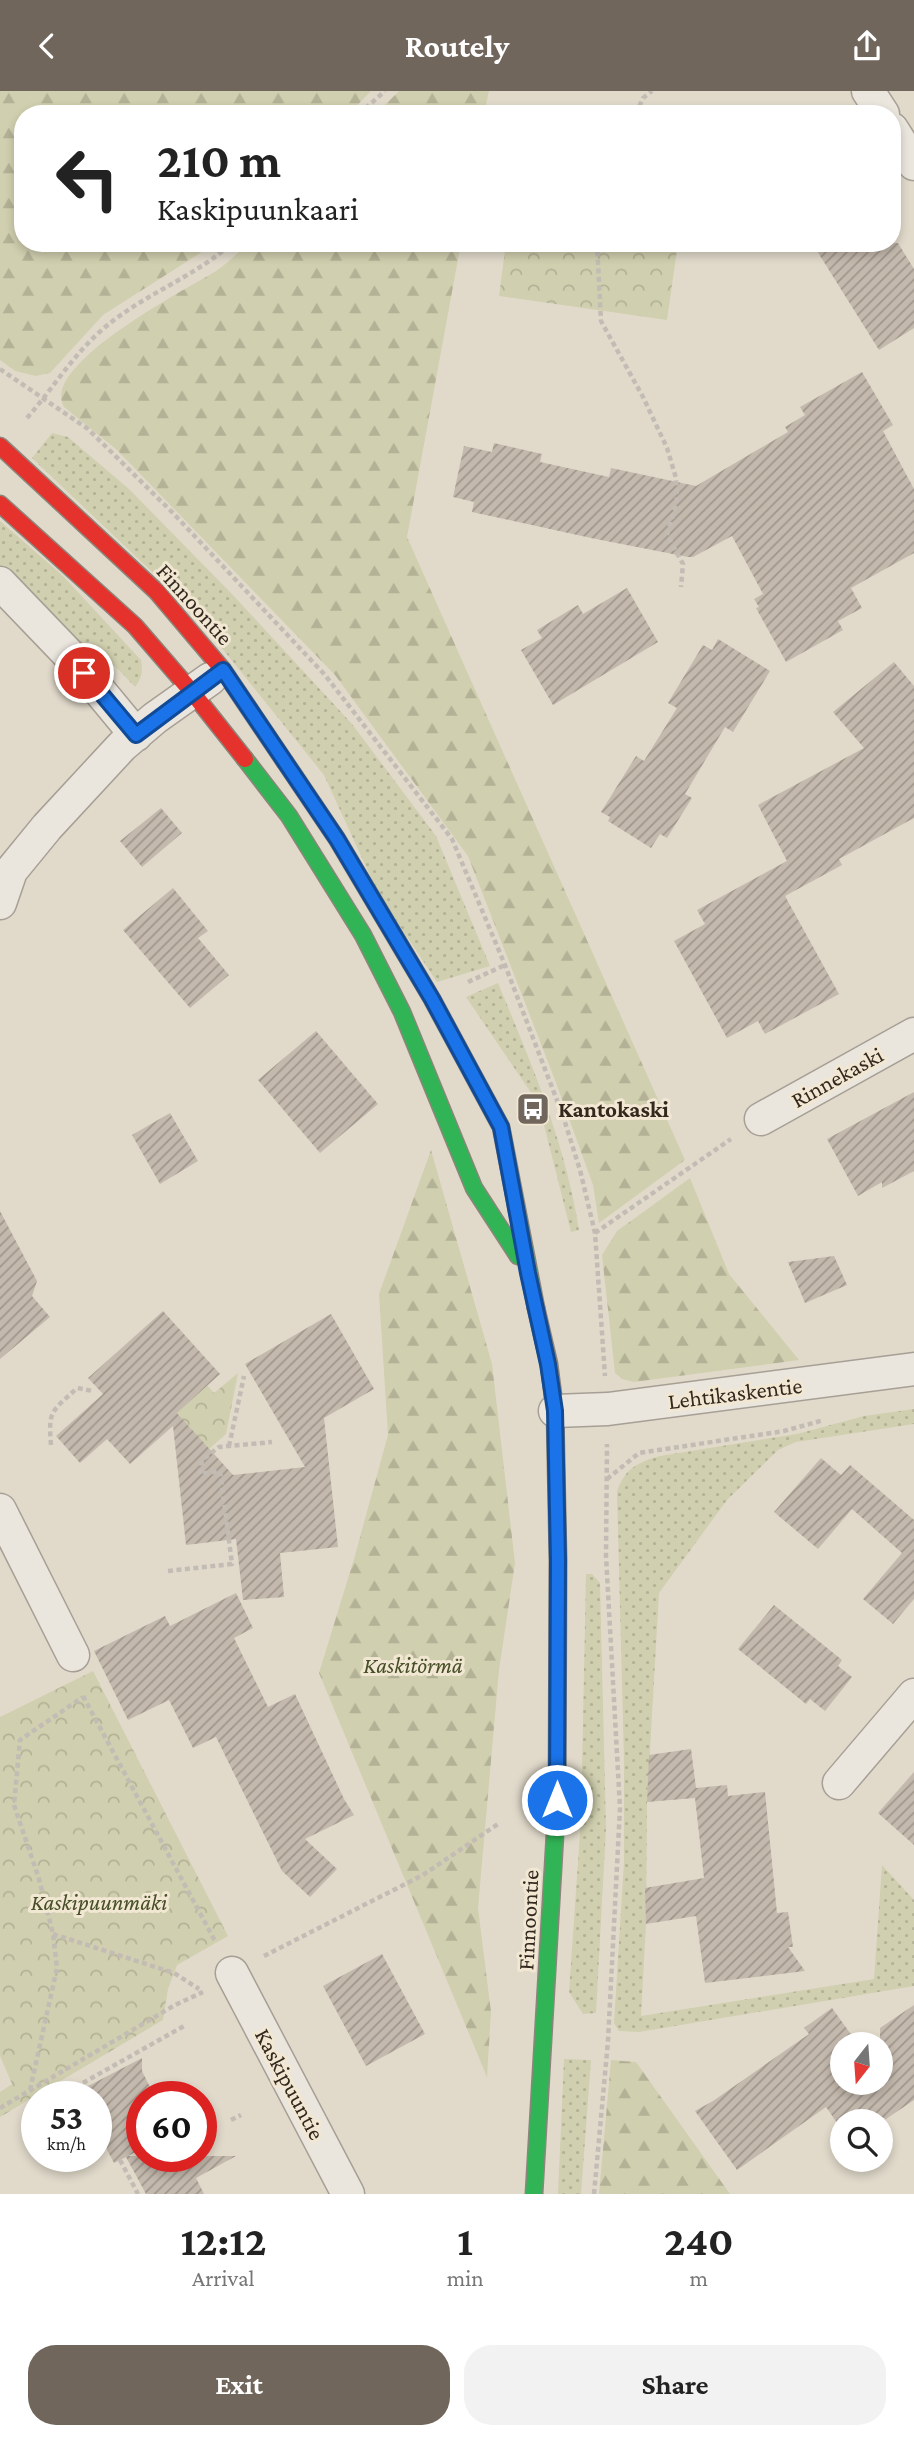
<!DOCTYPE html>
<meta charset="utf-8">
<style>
body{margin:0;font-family:"Crimson Pro",serif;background:#f2f2f2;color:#222;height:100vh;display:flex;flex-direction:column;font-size:26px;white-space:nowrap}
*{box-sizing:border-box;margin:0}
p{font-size:23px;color:#767676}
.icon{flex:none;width:38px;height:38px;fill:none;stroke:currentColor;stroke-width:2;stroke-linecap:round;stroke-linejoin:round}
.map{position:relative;height:2103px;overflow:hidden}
.drawer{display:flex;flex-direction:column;background:#fff;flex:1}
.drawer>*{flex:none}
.top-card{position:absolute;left:14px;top:14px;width:887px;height:147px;border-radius:28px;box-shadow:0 4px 10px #0003;background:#fff;color:#222;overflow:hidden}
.needle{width:46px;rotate:197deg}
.tools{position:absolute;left:830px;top:1941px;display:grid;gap:14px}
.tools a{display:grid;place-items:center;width:63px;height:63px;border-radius:50%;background:#fff;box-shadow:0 4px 10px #0003;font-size:35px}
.speed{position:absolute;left:21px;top:1990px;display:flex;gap:14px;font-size:35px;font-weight:700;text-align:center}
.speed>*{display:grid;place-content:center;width:91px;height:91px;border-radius:50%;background:#fff;box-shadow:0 4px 10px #0003;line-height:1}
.speed small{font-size:18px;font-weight:400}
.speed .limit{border:10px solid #d22;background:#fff;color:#111}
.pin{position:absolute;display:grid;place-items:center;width:60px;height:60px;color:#fff;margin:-30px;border:4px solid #fff;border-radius:50%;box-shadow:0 2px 7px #0007}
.me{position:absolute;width:77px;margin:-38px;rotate:0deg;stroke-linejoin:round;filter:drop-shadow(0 0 5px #0008)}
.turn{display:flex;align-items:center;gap:24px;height:147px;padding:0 28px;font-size:32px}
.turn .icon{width:91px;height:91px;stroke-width:2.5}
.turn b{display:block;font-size:49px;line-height:60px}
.eta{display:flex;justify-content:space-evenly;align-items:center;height:119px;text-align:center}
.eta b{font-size:42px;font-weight:700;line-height:49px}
.button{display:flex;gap:14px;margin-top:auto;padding:14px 28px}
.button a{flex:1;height:80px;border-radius:28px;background:#70665b;color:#fff;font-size:28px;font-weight:700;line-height:80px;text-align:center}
.button a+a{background:#f2f2f2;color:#222}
header{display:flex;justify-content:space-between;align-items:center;height:91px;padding:0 28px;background:#70665b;color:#fff;font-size:32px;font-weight:700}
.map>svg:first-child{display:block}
.grass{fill:url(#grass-dots)}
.forest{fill:url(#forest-firs)}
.park{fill:url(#park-crowns)}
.building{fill:url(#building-hatch)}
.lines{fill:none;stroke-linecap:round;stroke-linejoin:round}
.street-casing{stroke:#a69f95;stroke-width:35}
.fast-casing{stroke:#8c857b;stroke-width:19}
.slow-casing{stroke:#8c857b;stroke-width:19}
.jam-casing{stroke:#8c857b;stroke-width:19}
.path{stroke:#c2bcb4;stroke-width:4.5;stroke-dasharray:5 3.5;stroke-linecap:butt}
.street{stroke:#eae5dd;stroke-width:32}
.fast{stroke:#30b455;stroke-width:16}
.slow{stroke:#ff9f0a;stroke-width:16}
.jam{stroke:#e5322d;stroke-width:16}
.route-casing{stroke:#114b97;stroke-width:18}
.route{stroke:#1a73e8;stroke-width:12}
.labels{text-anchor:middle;stroke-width:6;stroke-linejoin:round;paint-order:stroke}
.street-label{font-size:23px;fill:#33281e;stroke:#f1e7d2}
.poi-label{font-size:23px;font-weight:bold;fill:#33281e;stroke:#f1e7d2;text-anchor:start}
.park-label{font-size:23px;font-style:italic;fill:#454e27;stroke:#f1e7d2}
</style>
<header><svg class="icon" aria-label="back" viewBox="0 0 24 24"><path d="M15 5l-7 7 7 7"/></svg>Routely<svg class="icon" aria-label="share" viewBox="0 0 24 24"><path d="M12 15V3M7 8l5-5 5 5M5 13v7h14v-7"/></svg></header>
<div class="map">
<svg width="914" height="2103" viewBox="0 0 914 2103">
<defs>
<pattern id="grass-dots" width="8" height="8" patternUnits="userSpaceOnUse" patternTransform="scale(1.75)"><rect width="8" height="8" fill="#d0cfaf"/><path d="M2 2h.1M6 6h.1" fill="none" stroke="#b3b296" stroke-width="1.8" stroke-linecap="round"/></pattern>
<pattern id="forest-firs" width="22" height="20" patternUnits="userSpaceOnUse" patternTransform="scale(1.75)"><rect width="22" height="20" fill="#d0cfaf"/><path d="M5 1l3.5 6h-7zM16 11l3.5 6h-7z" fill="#b3b296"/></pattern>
<pattern id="park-crowns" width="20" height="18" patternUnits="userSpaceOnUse" patternTransform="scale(1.75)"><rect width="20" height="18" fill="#d0cfaf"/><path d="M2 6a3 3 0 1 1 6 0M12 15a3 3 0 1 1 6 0" fill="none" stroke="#b3b296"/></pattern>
<pattern id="building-hatch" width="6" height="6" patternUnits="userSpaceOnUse" patternTransform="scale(1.75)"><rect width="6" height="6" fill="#c4b9ad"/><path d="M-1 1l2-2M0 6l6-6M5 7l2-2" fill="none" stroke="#a0968c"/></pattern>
</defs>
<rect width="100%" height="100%" fill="#e1dacb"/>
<path class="grass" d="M52,342l16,4 61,52 103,105 120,130 84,112 54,130 -53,16 -59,-89 -54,-118 -135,-168 -157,-149z
M0,430l62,54 79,85c2,11 1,18 -6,27l-20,-21 -24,2 -91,-98z
M498,892c34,82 67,159 81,247l-8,2 -28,-111 -11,-27 -66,-97z
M914,1318v15l-118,18 -18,8 -51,50 -68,93 -12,209 -1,122 -5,92 233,-37 8,-114 32,35v86l-275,46 -20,-1 -5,-8 10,-161v-102l-7,-268c7,-23 21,-30 43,-36l137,-22 67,-18z
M586,1483h6l8,9 6,245 -10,185 -13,1 -14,-22 12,-173z
M564,1968l27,1 -10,134h-23z"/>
<path class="forest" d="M0,0h371l-22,23h-326v129h193l-113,72 -53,58 -14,3 -21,-5 -15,-11z
M399,0h90l-5,23h-108z
M249,152h212l-54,294 278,623 -86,63 -6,-38 -38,-105 -87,-224 -133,-181 -218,-225 -53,-43c-25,-42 123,-118 152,-136 12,-8 22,-19 33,-28z
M431,1059l61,214 23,199 -16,107 -21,238 13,104 -4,65 -168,-404 35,-114 34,-124 -9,-141z
M690,1087l39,96 70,86 -165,22 -12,-3 -7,-6 -13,-118 15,-24z
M611,1969l25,2 94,132h-131z"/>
<path class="park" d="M506,152h172l-11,77 -168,-24z
M238,1282l-12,61 -17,15 -32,-36 30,-28 7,8z
M93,1580l135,265 -51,29 -9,24 -5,31 -163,97v-25l12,-8 -12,-28v-339z"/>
<path class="building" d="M812,152h86l16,26v59l-35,22z
M862,281l31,53 -10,6 31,58v64l-63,35 11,20 -24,13 5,9 -57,32 -30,-54 3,-1 -5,-8 9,-5 -31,-58 -39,21h-5l-97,-19 -119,-26 2,-10 -21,-5 11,-51 28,6 2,-9 48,11 -2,8 69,15 2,-9 85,18 92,-54 -3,-5 20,-12 -5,-8z
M627,497l31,54 -105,63 -32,-55 21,-12 -5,-8 41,-25 5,9z
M718,548l52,32 -37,61 -8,-5 -40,67 7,4 -25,40 -7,-4 -9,14 -43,-27 2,-4 -9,-5 35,-56 8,5 33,-53 -9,-5 35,-58 9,5z
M894,571l20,24v132l-75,41 3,6 -57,31 54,98 -74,40 -7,-13 -31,17 -53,-97 31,-17 -8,-14 90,-49 -29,-56 106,-57 -31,-36z
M161,717l21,25 -40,34 -22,-26z
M173,797l35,43 -10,7 31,37 -39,33 -67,-78z
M316,940l62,73 -58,49 -62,-73z
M914,1001v79l-32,17v-6l-24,14 -31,-57z
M170,1022l28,48 -38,23 -28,-49z
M0,1120l37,70 -5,15 18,21 -50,42z
M834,1165l13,29 -42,18 -17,-41z
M163,1220l57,63 -43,39 56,62 72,-8 -60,-103 86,-50 43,75 -50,29 14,129 -58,6 4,44 -41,3 -7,-61 -50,6 -13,-119 -43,38 -23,-25 -27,24 -24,-27 47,-42 -15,-16z
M821,1367l20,17 9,-10 64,55v79l-21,25 -30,-25 39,-46 -50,-44 -34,40 -44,-37z
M236,1502l17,35 -19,10 34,69 27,-13 49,105 10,16 -49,24 32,30 -27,28 -28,-26 -66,-134 -23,11 -24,-48 -41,20 -34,-69 71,-35 5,10z
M774,1514l68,55 -4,6 14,11 -27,34 -15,-12 -4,5 -68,-55z
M691,1658l5,39 31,-3 1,11 37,-4 12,121 11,-1 5,35h-5l17,24 -100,12 -9,-67 -50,8 -1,-36 59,-10 -9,-80 -48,4 2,-47z
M914,1681v73l-36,-32z
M382,1863l43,80 -59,32 -43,-80z
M914,1914v95l-34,23v-2h-38v9l-16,-23 -89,63 -42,-59 18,-10 96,-67 -5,-6 28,-20 26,36h-16v39h38v-55z
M142,1967v13l13,26h-13v52l-14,7h108l-40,22 8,16h-58l-20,-37 -12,6 -18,-34v-32h-29z"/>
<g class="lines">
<defs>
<path id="street" d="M868,0l15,23
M892,38l22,35
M0,492l74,77 62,75
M0,812l11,-32 36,-44 75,-81 33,-28 55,-39
M761,1028l153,-85
M555,1320l53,-2 306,-40
M0,1419l73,145
M839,1692l75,-88
M232,1882l116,221"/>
<path id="fast" d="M245,668l44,57 74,119 39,77 72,176 44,68
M285,671l52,77 95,160 69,128 35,181
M534,2103l23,-394"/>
<path id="slow" d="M536,1217l13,56 6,47 3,149 -1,240"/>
<path id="jam" d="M0,355l157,146 66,78 62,92
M0,413l135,122 57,66 53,67"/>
</defs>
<use href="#street" class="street-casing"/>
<use href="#fast" class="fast-casing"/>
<use href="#slow" class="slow-casing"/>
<use href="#jam" class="jam-casing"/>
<path class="path" d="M359,23l26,-23
M636,23l7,-16 9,-7
M597,152l4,78 42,76 24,51 9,30 1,23 -10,34 16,29 -2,23
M0,278l88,60 85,84 152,162 127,164 53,126 58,151 17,54 15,63 10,143
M27,327c28,-32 49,-68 82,-94 38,-31 87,-48 123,-81
M468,891l37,-17
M595,1142l136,-94
M51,1354c-3,-36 1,-33 26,-57l16,3
M229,1355l15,-70
M607,1388l32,-26 145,-22 40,-11
M168,1480l64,-7 -12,-93 -20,3 2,-14 17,-13 53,-5
M83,1605l132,245
M53,1843l121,39 25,16
M264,1865l159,-81 75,-51
M30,1999l27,-122 -4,-34 -14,-55 -25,-74 6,-65 63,-43
M88,2006l-7,-13 103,-58
M0,2017l175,-103 28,-13
M231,2029l10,-5
M120,2069l18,34
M594,2103l14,-153 12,-233 -14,-252 1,-112"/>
<use href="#street" class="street"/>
<use href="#fast" class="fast"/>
<use href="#slow" class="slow"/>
<use href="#jam" class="jam"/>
</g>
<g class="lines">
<defs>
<path id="route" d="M84,582l52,62 87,-65 114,169 95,160 69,128 27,146 20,91 7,47 3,149 -1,240"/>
</defs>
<use href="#route" class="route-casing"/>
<use href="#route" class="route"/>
</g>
<defs>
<symbol id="bus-square" viewBox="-11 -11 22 22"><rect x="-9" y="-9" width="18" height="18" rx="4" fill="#70665b" stroke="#f1e7d2"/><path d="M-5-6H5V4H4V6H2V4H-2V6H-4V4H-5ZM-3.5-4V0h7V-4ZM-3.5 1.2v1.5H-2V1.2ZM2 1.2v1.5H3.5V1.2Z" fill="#fff"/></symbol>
</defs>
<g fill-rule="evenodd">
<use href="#bus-square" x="514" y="999" width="38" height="38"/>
</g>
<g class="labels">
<g class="street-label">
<text transform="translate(195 513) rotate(48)" y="8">Finnoontie</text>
<text transform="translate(837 986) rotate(-29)" y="8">Rinnekaski</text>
<text transform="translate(735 1302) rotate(-7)" y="8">Lehtikaskentie</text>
<text transform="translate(528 1829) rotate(-87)" y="8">Finnoontie</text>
<text transform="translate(290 1993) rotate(62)" y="8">Kaskipuuntie</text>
</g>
<g class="poi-label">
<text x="558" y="1026">Kantokaski</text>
</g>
<g class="park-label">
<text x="413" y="1582">Kaskitörmä</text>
<text x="99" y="1819">Kaskipuunmäki</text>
</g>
</g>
</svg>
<div class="tools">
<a><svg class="needle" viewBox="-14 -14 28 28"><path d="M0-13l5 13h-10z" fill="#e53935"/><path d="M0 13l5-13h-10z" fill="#767676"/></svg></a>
<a><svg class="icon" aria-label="search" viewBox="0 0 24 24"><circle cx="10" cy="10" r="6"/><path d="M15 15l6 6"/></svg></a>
</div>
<div class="speed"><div>53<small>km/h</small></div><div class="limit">60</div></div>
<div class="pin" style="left:84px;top:582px;background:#d93025"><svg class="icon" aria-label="arrive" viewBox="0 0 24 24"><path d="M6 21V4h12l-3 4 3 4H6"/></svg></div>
<svg class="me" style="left:557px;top:1709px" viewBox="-20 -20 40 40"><circle r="17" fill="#1a73e8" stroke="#fff" stroke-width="3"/><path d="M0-11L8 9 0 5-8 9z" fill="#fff"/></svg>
<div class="top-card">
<div class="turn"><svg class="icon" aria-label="left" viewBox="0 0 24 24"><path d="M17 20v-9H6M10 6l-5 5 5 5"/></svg><div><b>210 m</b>Kaskipuunkaari</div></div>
</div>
</div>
<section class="drawer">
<div class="eta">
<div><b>12:12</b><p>Arrival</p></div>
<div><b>1</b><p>min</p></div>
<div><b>240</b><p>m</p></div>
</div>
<div class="button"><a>Exit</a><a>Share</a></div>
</section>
